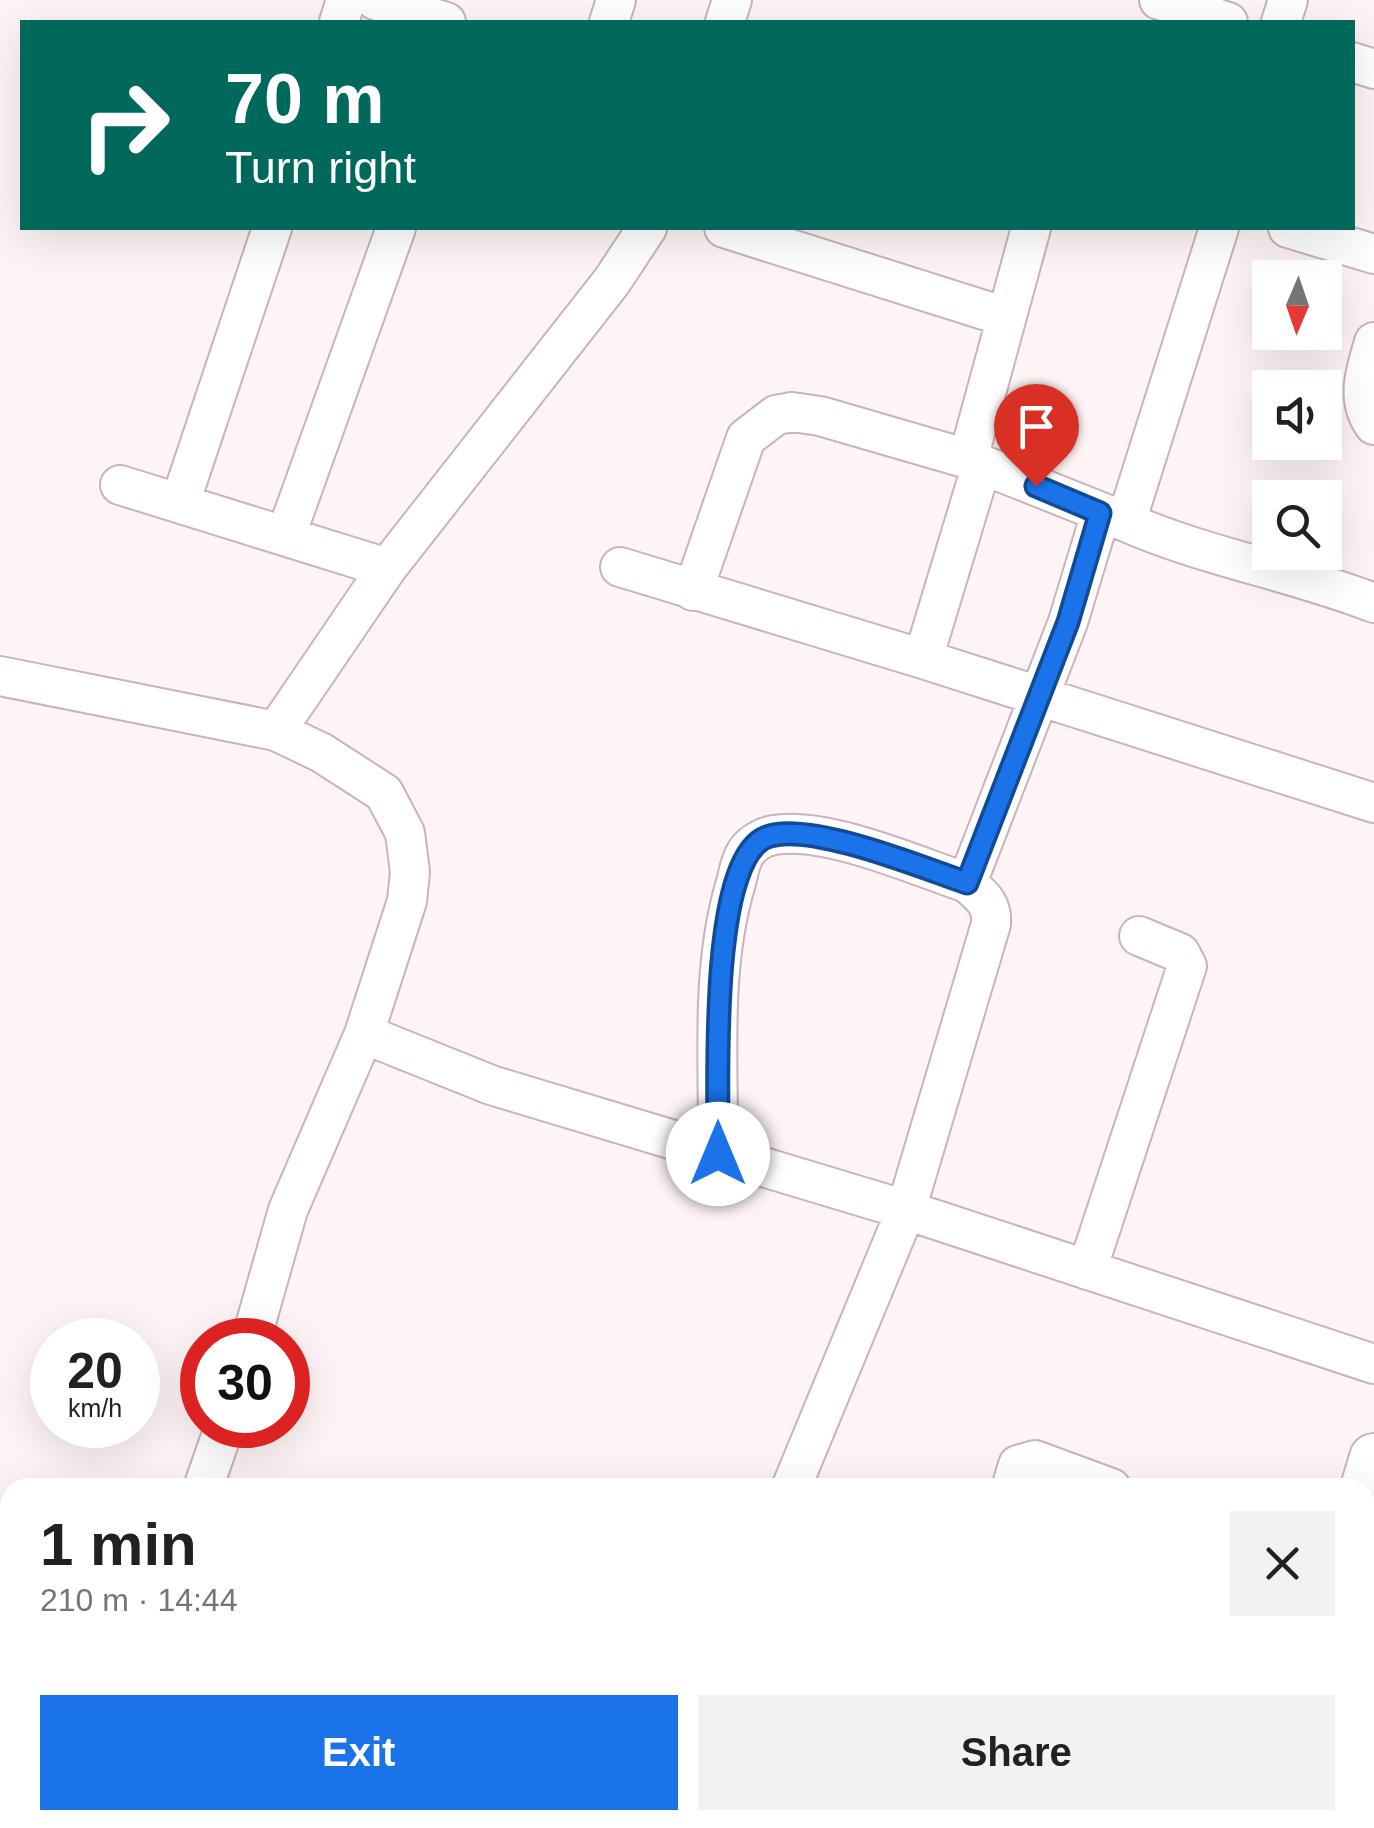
<!DOCTYPE html>
<meta charset="utf-8">
<style>
body{margin:0;font-family:Arial,sans-serif;background:#f2f2f2;color:#202124;height:100vh;display:flex;flex-direction:column;font-size:38px;white-space:nowrap}
*{box-sizing:border-box;margin:0}
p{font-size:32px;color:#757577}
.icon{flex:none;width:55px;height:55px;fill:none;stroke:currentColor;stroke-width:2;stroke-linecap:round;stroke-linejoin:round}
.map{position:relative;flex:1;overflow:hidden}
.side{position:absolute;left:0px;top:1478px;width:1375px;height:352px;display:flex;flex-direction:column;background:#fff;border-radius:30px 30px 0 0;box-shadow:0 10px 40px #0002}
.side>*{flex:none}
.hud{position:absolute;left:20px;top:20px;width:1335px;height:210px;border-radius:0px;box-shadow:0 10px 40px #0002;background:#00695c;color:#fff;overflow:hidden}
.needle{width:65px;rotate:182deg}
.buttons{position:absolute;left:1252px;top:260px;display:grid;gap:20px}
.buttons a{display:grid;place-items:center;width:90px;height:90px;border-radius:0px;background:#fff;box-shadow:0 10px 40px #0002;font-size:50px}
.speed{position:absolute;left:30px;top:1318px;display:flex;gap:20px;font-size:50px;font-weight:700;text-align:center}
.speed>*{display:grid;place-content:center;width:130px;height:130px;border-radius:50%;background:#fff;box-shadow:0 10px 40px #0002;line-height:1}
.speed small{font-size:25px;font-weight:400}
.speed .limit{border:15px solid #d22;background:#fff;color:#111}
.pin{position:absolute;display:grid;place-items:center;width:85px;height:85px;color:#fff;margin:-102px -42px;border-radius:50% 50% 50% 0;rotate:-45deg;box-shadow:0 0 10px #0007}
.pin .icon{rotate:45deg}
.me{position:absolute;width:110px;margin:-55px;rotate:0deg;stroke-linejoin:round;filter:drop-shadow(0 0 8px #0008)}
.turn{display:flex;align-items:center;gap:35px;height:210px;padding:0 40px;font-size:45px}
.turn .icon{width:130px;height:130px;stroke-width:2.5}
.turn b{display:block;font-size:70px;line-height:85px}
.round{display:grid;place-items:center;flex:none;width:105px;height:105px;border-radius:0px;background:#f2f2f2}
.head{display:flex;align-items:center;justify-content:space-between;height:170px;padding:0 40px}
h1{font-size:60px;font-weight:600;line-height:75px}
.button{display:flex;gap:20px;margin-top:auto;padding:20px 40px}
.button a{flex:1;height:115px;border-radius:0px;background:#1a73e8;color:#fff;font-size:40px;font-weight:600;line-height:115px;text-align:center}
.button a+a{background:#f2f2f2;color:#202124}
.map>svg:first-child{display:block}
.lines{fill:none;stroke-linecap:round;stroke-linejoin:round}
.minor-casing{stroke:#cab3ba;stroke-width:42}
.tertiary-casing{stroke:#cab3ba;stroke-width:52}
.minor{stroke:#fff;stroke-width:38}
.tertiary{stroke:#fff;stroke-width:48}
.route-casing{stroke:#114b97;stroke-width:25}
.route{stroke:#1a73e8;stroke-width:18}
</style>
<div class="map">
<svg width="1374" height="1828" viewBox="0 0 1374 1828">
<rect width="100%" height="100%" fill="#fef4f6"/>
<g class="lines">
<defs>
<path id="minor" d="M375,0l71,22
M1159,0l69,22
M339,22l7,-22
M609,22l7,-22
M725,22l7,-22
M1281,22l7,-22
M1352,62l22,7
M724,228l282,89
M1031,228l-63,231 158,63 93,-294
M1288,228l86,26
M1374,342c-8,28 -19,57 0,83
M120,485l267,83
M180,503l92,-275
M1126,522c80,35 166,49 248,81
M286,535l110,-307
M620,567l303,92 451,144
M693,591l53,-153 30,-23 16,-3 28,4 148,43
M923,659l59,-195
M0,676l276,55 46,22 62,40 21,40 5,39 -3,29 -43,133 -76,176 -37,130
M276,731l111,-163 225,-287 35,-53
M967,883l101,-261 33,-109
M364,1034l127,51 415,125 468,154
M718,1154c1,-88 -8,-183 17,-268 3,-9 4,-21 9,-30 5,-11 18,-19 30,-21 52,-9 143,31 193,48 14,12 26,21 24,41l-85,286 -115,278
M1087,1270l100,-304 -7,-13 -41,-17
M203,1488l22,-63
M1011,1488l7,-23 17,-5 76,28
M1049,1820l22,8
M98,1828l2,-8"/>
<path id="tertiary" d="M1365,1488l9,-30
M1262,1828l3,-8"/>
</defs>
<use href="#minor" class="minor-casing"/>
<use href="#tertiary" class="tertiary-casing"/>
<use href="#minor" class="minor"/>
<use href="#tertiary" class="tertiary"/>
</g>
<g class="lines">
<defs>
<path id="route" d="M718,1154c1,-58 -11,-295 49,-317 42,-16 156,31 200,46l101,-261 32,-109 -64,-27"/>
</defs>
<use href="#route" class="route-casing"/>
<use href="#route" class="route"/>
</g>
</svg>
<div class="buttons">
<a><svg class="needle" viewBox="-14 -14 28 28"><path d="M0-13l5 13h-10z" fill="#e53935"/><path d="M0 13l5-13h-10z" fill="#757577"/></svg></a>
<a><svg class="icon" aria-label="sound" viewBox="0 0 24 24"><path d="M4 9h4l5-4v14l-5-4H4zM17 9q2 3 0 6"/></svg></a>
<a><svg class="icon" aria-label="search" viewBox="0 0 24 24"><circle cx="10" cy="10" r="6"/><path d="M15 15l6 6"/></svg></a>
</div>
<div class="speed"><div>20<small>km/h</small></div><div class="limit">30</div></div>
<div class="pin" style="left:1036px;top:486px;background:#d93025"><svg class="icon" aria-label="arrive" viewBox="0 0 24 24"><path d="M6 21V4h12l-3 4 3 4H6"/></svg></div>
<svg class="me" style="left:718px;top:1154px" viewBox="-20 -20 40 40"><circle r="19" fill="#fff"/><path d="M0-13L10 11 0 6-10 11z" fill="#1a73e8"/></svg>
<div class="hud">
<div class="turn"><svg class="icon" aria-label="right" viewBox="0 0 24 24"><path d="M7 20v-9h11M14 6l5 5-5 5"/></svg><div><b>70 m</b>Turn right</div></div>
</div>
<section class="side">
<div class="head"><div><h1>1 min</h1><p>210 m · 14:44</p></div><a class="round"><svg class="icon" aria-label="close" viewBox="0 0 24 24"><path d="M6 6l12 12M18 6L6 18"/></svg></a></div>
<div class="button"><a>Exit</a><a>Share</a></div>
</section>
</div>
